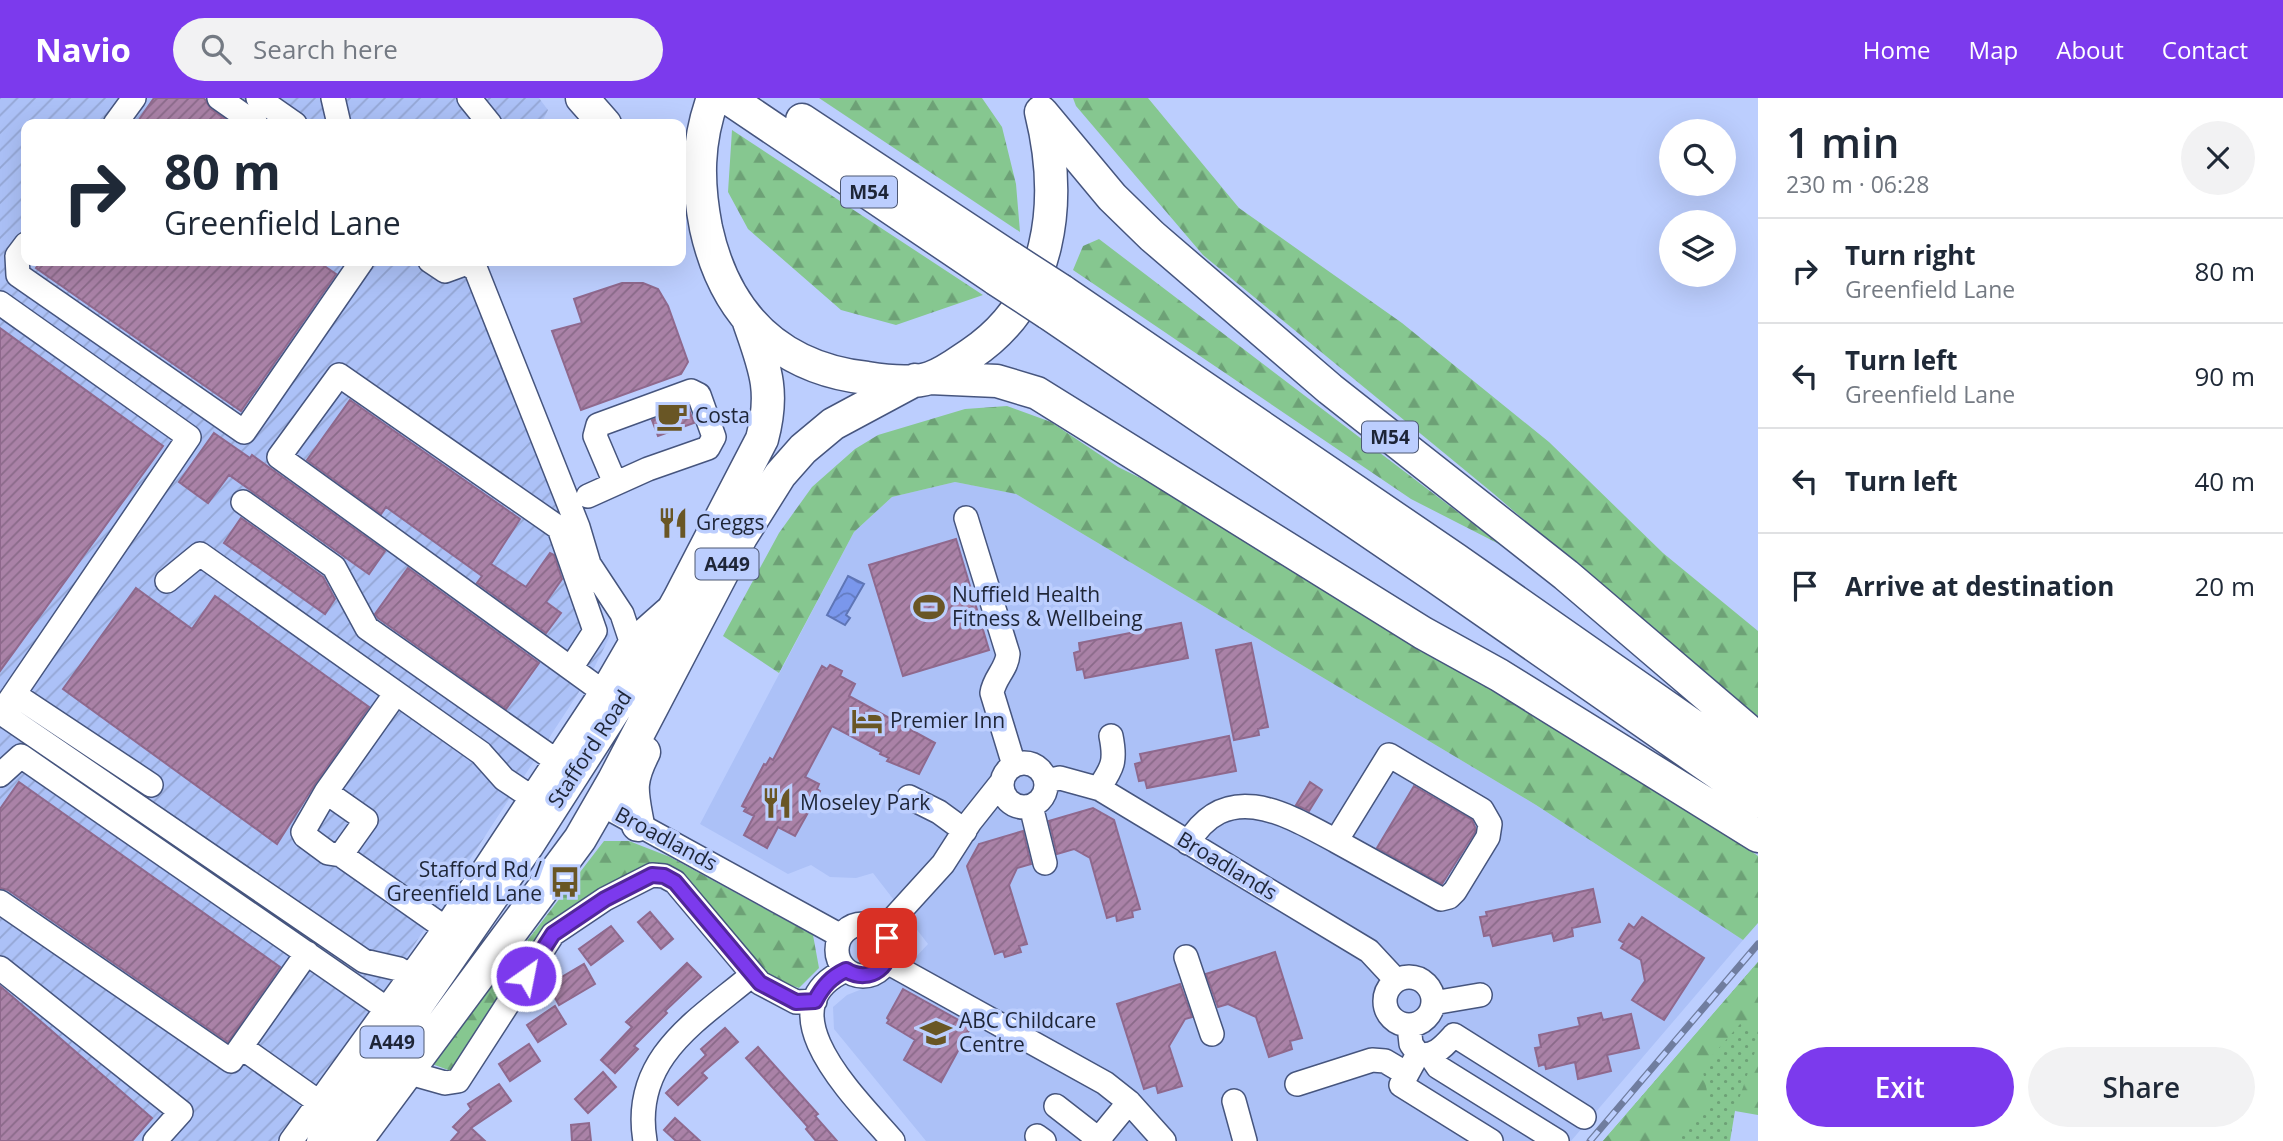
<!DOCTYPE html>
<meta charset="utf-8">
<style>
body{margin:0;font-family:"Open Sans",sans-serif;background:#f2f2f3;color:#1f2937;height:100vh;display:flex;flex-direction:column;font-size:26px;white-space:nowrap}
*{box-sizing:border-box;margin:0}
p{font-size:23px;color:#747a83}
.icon{flex:none;width:38px;height:38px;fill:none;stroke:currentColor;stroke-width:2;stroke-linecap:round;stroke-linejoin:round}
.map{position:relative;flex:1;overflow:hidden}
.drawer{display:flex;flex-direction:column;background:#fff;width:525px}
.drawer>*{flex:none}
.hud{position:absolute;left:21px;top:21px;width:665px;height:147px;border-radius:14px;box-shadow:0 7px 28px #0002;background:#fff;color:#1f2937;overflow:hidden}
.buttons{position:absolute;left:1659px;top:21px;display:grid;gap:14px}
.buttons a{display:grid;place-items:center;width:77px;height:77px;border-radius:50%;background:#fff;box-shadow:0 7px 28px #0002;font-size:35px}
.pin{position:absolute;display:grid;place-items:center;width:60px;height:60px;color:#fff;margin:-30px;border-radius:14px;box-shadow:0 4px 10px #0006}
.me{position:absolute;width:77px;margin:-38px;rotate:33deg;stroke-linejoin:round;filter:drop-shadow(0 0 5px #0008)}
.turn{display:flex;align-items:center;gap:24px;height:147px;padding:0 28px;font-size:32px}
.turn .icon{width:91px;height:91px;stroke-width:2.5}
.turn b{display:block;font-size:49px;line-height:60px}
.round{display:grid;place-items:center;flex:none;width:74px;height:74px;border-radius:37px;background:#f2f2f3}
.summary{display:flex;align-items:center;justify-content:space-between;height:119px;padding:0 28px}
h1{font-size:42px;font-weight:600;line-height:52px}
.button{display:flex;gap:14px;margin-top:auto;padding:14px 28px}
.button a{flex:1;height:80px;border-radius:42px;background:#7c3aed;color:#fff;font-size:28px;font-weight:600;line-height:80px;text-align:center}
.button a+a{background:#f2f2f3;color:#1f2937}
ul{padding:0;list-style:none}
li{display:flex;align-items:center;gap:21px;height:105px;padding:0 28px;border-top:2px solid #e0e1e3}
li div{flex:1}
li b{display:block;font-size:26px}
li em{font-style:normal}
header{display:flex;align-items:center;gap:42px;box-sizing:border-box;height:98px;padding:0 35px;background:#7c3aed;color:#fff}
header strong{font-size:33px}
nav{display:flex;gap:38px;margin-inline-start:auto;font-size:24px}
.search{width:490px;height:63px;background:#f2f2f3;display:flex;align-items:center;gap:18px;box-sizing:border-box;padding:0 24px;border-radius:38px;color:#747a83;font-size:26px}
main{display:flex;flex:1;min-height:0}
.map>svg:first-child{display:block}
.built{fill:#acc1f7}
.industrial{fill:url(#industrial-furrows)}
.grass{fill:url(#grass-dots)}
.forest{fill:url(#forest-firs)}
.water{fill:url(#water-waves);stroke:#5e75b6;stroke-width:2}
.building{fill:url(#building-hatch);stroke:#8f698d;stroke-width:2}
.lines{fill:none;stroke-linecap:round;stroke-linejoin:round}
.minor-casing{stroke:#46557e;stroke-width:26}
.highway-casing{stroke:#46557e;stroke-width:35}
.minor{stroke:#fff;stroke-width:23}
.highway{stroke:#fff;stroke-width:32}
.rail-casing{stroke:#707d9f;stroke-width:7}
.rail{stroke:#bccefe;stroke-width:4.5;stroke-dasharray:13;stroke-linecap:butt}
.highway-bridge-casing{stroke:#46557e;stroke-width:35;stroke-linecap:butt}
.highway-bridge{stroke:#fff;stroke-width:32}
.route-casing{stroke:#51269a;stroke-width:18}
.route{stroke:#7c3aed;stroke-width:12}
.labels{text-anchor:middle;stroke-width:7;stroke-linejoin:round;paint-order:stroke}
.shield{fill:#bccefe;stroke:#4d5873;stroke-width:2}
.shield-label{font-size:19px;font-weight:bold;fill:#1e2537}
.poi-label{font-size:21px;fill:#1e2537;stroke:#bccefe;text-anchor:start}
.street-label{font-size:21px;fill:#1e2537;stroke:#bccefe}
</style>
<header>
<strong>Navio</strong>
<div class="search"><svg class="icon" aria-label="search" viewBox="0 0 24 24"><circle cx="10" cy="10" r="6"/><path d="M15 15l6 6"/></svg>Search here</div>
<nav><a>Home</a><a>Map</a><a>About</a><a>Contact</a></nav>
</header>
<main>
<div class="map">
<svg width="1758" height="1043" viewBox="0 0 1758 1043">
<defs>
<pattern id="industrial-furrows" width="10" height="10" patternUnits="userSpaceOnUse" patternTransform="scale(1.75)"><rect width="10" height="10" fill="#acc1f7"/><path d="M-1 1l2-2M0 10L10 0M9 11l2-2" fill="none" stroke="#94a6d4"/></pattern>
<pattern id="grass-dots" width="8" height="8" patternUnits="userSpaceOnUse" patternTransform="scale(1.75)"><rect width="8" height="8" fill="#86c790"/><path d="M2 2h.1M6 6h.1" fill="none" stroke="#6da176" stroke-width="1.8" stroke-linecap="round"/></pattern>
<pattern id="forest-firs" width="22" height="20" patternUnits="userSpaceOnUse" patternTransform="scale(1.75)"><rect width="22" height="20" fill="#86c790"/><path d="M5 1l3.5 6h-7zM16 11l3.5 6h-7z" fill="#6da176"/></pattern>
<pattern id="water-waves" width="16" height="10" patternUnits="userSpaceOnUse" patternTransform="scale(1.75)"><rect width="16" height="10" fill="#7a97ec"/><path d="M0 5q4-4 8 0t8 0" fill="none" stroke="#637bc0"/></pattern>
<pattern id="building-hatch" width="6" height="6" patternUnits="userSpaceOnUse" patternTransform="scale(1.75)"><rect width="6" height="6" fill="#aa82a7"/><path d="M-1 1l2-2M0 6l6-6M5 7l2-2" fill="none" stroke="#8a6a89"/></pattern>
</defs>
<rect width="100%" height="100%" fill="#bccefe"/>
<path class="built" d="M955,384l61,12 520,311 207,135 -172,201h-645l-92,-112 -1,-22 14,-12 53,-21 28,-30 -55,-71 -17,5 -26,-1 -19,-12 -23,9 -88,-50 154,-292 38,-35z"/>
<path class="industrial" d="M0,0h539l9,12 -7,14h-515v137h442l-5,9 147,366 -18,36 -243,373 -73,96h-276z"/>
<path class="grass" d="M1758,864v120l-23,29 -5,30h-127z"/>
<path class="forest" d="M819,0h163l20,29 14,57 4,48z
M1073,0h75l91,110 163,115 147,119 114,111 95,78v85l-32,-21 -232,-201 -291,-239 -127,-149z
M732,32l251,165 -87,30 -55,-15 -93,-81 -20,-37z
M1099,141l402,306 -90,-46 -338,-229 10,-24z
M1007,308l44,16 67,45 108,53 466,289 66,47v67l-15,17 -207,-135 -520,-311 -61,-12 -63,15 -38,35 -75,141 -56,-37 56,-103 33,-46 43,-38 23,-14 87,-26z
M604,743h25l41,16 143,78 6,33 -20,20 -44,-15 -81,-105 -8,-4h-9l-99,59 -95,145 -12,3 -19,-7z
M1758,864v72l-17,-11 -39,44 7,34 -37,40h-69z
M1758,945v72l-23,-4z"/>
<path class="water" d="M848,478l16,8 -18,31 4,3 -5,7 -18,-10z"/>
<path class="building" d="M154,0h50l7,11 21,15h-96z
M41,163h276l19,13 -95,137 -205,-143z
M622,185h21l15,6 10,17 20,56 -7,12 -100,36 -29,-79 30,-8 -8,-24z
M0,230l163,118 -163,225z
M350,302l170,119 -29,45 35,23 24,-34 4,2 8,24 -16,23 15,11 -15,20 -69,-50 5,-7 -96,-69 -5,7 -74,-54z
M688,309l6,16 -36,13 -6,-16z
M214,335l36,25 2,-3 133,96 -16,23 -140,-99 -21,28 -29,-21z
M241,420l82,59 12,22 -10,15 -101,-71z
M956,441l33,111 -86,26 -34,-111z
M408,470l131,95 -33,46 -128,-91 -3,-4z
M136,490l56,41 23,-33 154,111 -54,77 -38,60 -214,-155z
M1181,525l7,35 -103,20 -2,-9 -6,1 -3,-17 6,-2 -1,-8z
M1251,545l17,84 -10,2 1,6 -25,5 -18,-90z
M830,567l12,6 -2,5 15,8 -6,12 86,47 -16,31 -32,-13 2,-3 -9,-4 1,-2 -49,-26 -27,51 14,7 -2,5 3,2 -25,45 -17,-9 -11,21 -23,-13 10,-19 -10,-5 2,-3 -4,-2 22,-42 2,1 4,-7 3,2 49,-94 5,3z
M1229,638l7,35 -89,17 -2,-8 -6,1 -4,-17 7,-2 -2,-8z
M19,684l261,185 -52,75 -220,-152 -8,-2v-79z
M1310,684l12,8 -13,21 -13,-6z
M1414,688l58,34 3,7v5l-33,52 -65,-36z
M1093,710l21,12 26,89 -8,2 1,6 -16,4 -1,-6 -9,3 -17,-60 -16,-9 -17,5 -8,-33z
M1023,733l8,33 -14,4 -8,17 18,59 -8,2 2,6 -16,5 -2,-6 -8,3 -28,-88 12,-22z
M1593,791l7,33 -28,6 1,8 -19,5 -2,-8 -59,13 -3,-11 -6,1 -4,-19 7,-1 -1,-4z
M650,814l23,27 -12,10 -23,-27z
M1642,819l62,41 -40,62 -32,-20 13,-19 -4,-21 -20,-12 3,-5 -5,-3 10,-16 5,4z
M611,828l12,15 -32,24 -12,-16z
M1275,854l27,86 -12,3 2,8 -23,8 -13,-40 -28,-13 -10,3 -12,-33z
M687,865l14,14 -36,34 2,2 -33,33 4,3 -23,24 -14,-13 31,-33 -6,-5z
M584,866l11,20 -36,21 -11,-20z
M1180,886l12,33 -7,2 -16,27 13,40 -24,7 -2,-8 -12,4 -27,-85z
M0,888l152,132 -20,23h-132z
M903,891l68,38 -30,55 -37,-22 11,-20 -28,-17 2,-3 -2,-2z
M555,908l11,18 -28,18 -11,-17z
M1601,915l2,7 28,-6 8,34 -32,7 4,16 -33,8 -3,-17 -29,7 -1,-5 -6,2 -4,-18 6,-1 -2,-12 41,-9 -2,-8z
M725,930l13,14 -36,31 5,5 -29,27 -12,-12 40,-38 -5,-6z
M529,946l11,17 -30,20 -11,-17z
M758,949l60,67 -3,2 22,25h-21l-10,-12 2,-2 -62,-69z
M603,974l13,15 -28,26 -13,-14z
M499,986l12,17 -40,27 14,13h-34l8,-9 -6,-5 18,-18 -3,-5z
M675,1020l25,23h-24l-12,-11z
M589,1025l2,18h-19l-1,-16z"/>
<g class="lines">
<defs>
<path id="minor" d="M219,0l37,26
M258,0l37,26
M333,0l6,26
M469,0l21,26
M115,26l19,-26
M26,146l-9,12 1,19 226,157 118,-171
M430,163l15,10 22,-8 1,-2
M464,163l12,9 102,257 11,37 33,50 9,27
M0,205l189,134 -188,276
M588,398l60,-27 60,-21 6,-11 -15,-42 -8,-4 -93,34 -3,11 20,47
M243,404l91,65 33,61 188,132
M966,420l42,136c-1,15 -14,24 -16,39l22,72
M167,483l33,-27 281,199 23,26 27,18
M571,570l24,-37 -36,-103 -220,-153 -60,82 323,234
M396,595l-70,99 40,28 -25,35 104,73
M14,596l137,91
M0,614l364,249 35,8 11,7
M1002 687a22 22 0 1 1 44 0a22 22 0 1 1-44 0Z
M0,677l21,-19 366,253
M1046,683l14,-3 40,11 269,162 27,29
M1099,690c14,-21 17,-27 12,-52
M326,694l-23,40 2,4 23,17 13,2
M909,699l30,15 26,19
M601,706l240,132
M1031,708l14,57
M1188,745c39,-65 98,-29 148,-2l53,-86 93,55 8,14 -2,13 -33,54 -6,6 -8,2 -105,-58
M0,804l231,159 76,-108
M837 852a26 26 0 1 1 52 0a26 26 0 1 1-52 0Z
M882,833l61,-67 27,-42 31,-39
M1186,859l26,77
M887,864l218,121 24,19 35,39
M0,870l181,144 -26,29
M846,872c-86,39 14,132 47,171
M1385 903a24 24 0 1 1 48 0a24 24 0 1 1-48 0Z
M1433,905l47,-8
M1409,927l2,19 7,10c16,4 26,-8 36,-19l130,82
M241,949l79,56
M1418,956l-17,31 90,56
M1430,957l8,12 119,74
M406,974l39,11 13,-2 95,-147 52,-35 47,-24 12,1 11,6 85,101 36,19 19,-1
M1297,986l75,-24 13,1 22,13
M1234,1003l11,40
M1056,1008l45,35
M1037,1038l7,5
M291,1043l154,-213 157,-237 29,-50 35,-31
M645,1043c-14,-83 52,-120 107,-166
M1097,1043l32,-39"/>
<path id="highway" d="M582,0l23,26
M713,0c-16,44 -16,84 -7,130 19,86 72,140 161,150 19,3 45,6 63,0 15,-5 29,-16 41,-24 82,-55 92,-153 70,-242
M728,0l268,181
M1042,15l70,84 40,39 178,153 236,186 192,164
M802,22l209,138
M1062,193l393,268 303,212
M1048,215l388,264 322,224
M930,280l67,3 40,12 386,240 76,42 259,161
M638,727c-6,-33 -10,-42 6,-73
M323,1043l204,-295 109,-170 43,-77 83,-160c13,-48 3,-71 -13,-117
M356,1043l224,-302 34,-59 127,-243 39,-62 23,-26 30,-25 82,-44"/>
</defs>
<use href="#minor" class="minor-casing"/>
<use href="#highway" class="highway-casing"/>
<use href="#minor" class="minor"/>
<use href="#highway" class="highway"/>
<defs>
<path id="rail" d="M1590,1043l168,-197"/>
</defs>
<use href="#rail" class="rail-casing"/>
<use href="#rail" class="rail"/>
<defs>
<path id="highway-bridge" d="M1011,160l51,33
M996,181l52,34"/>
</defs>
<use href="#highway-bridge" class="highway-bridge-casing"/>
<use href="#highway-bridge" class="highway-bridge"/>
</g>
<g class="lines">
<defs>
<path id="route" d="M526,878l27,-42 52,-35 47,-24 12,1 11,6 85,101 36,19 19,-1c8,-15 16,-24 31,-31 24,15 50,-5 41,-32"/>
</defs>
<use href="#route" class="route-casing"/>
<use href="#route" class="route"/>
</g>
<defs>
<symbol id="cafe-bare" viewBox="-9 -9 18 18"><path d="M-5.5-4.5H6V0H3Q3 3.5 0 3.5H-2.5Q-5.5 3.5-5.5 0ZM3-3.2v2h1.7v-2ZM-6 4.5H4V6H-6Z" fill="#695625" stroke="#bccefe" stroke-width="2.5" paint-order="stroke"/></symbol>
<symbol id="restaurant-bare" viewBox="-9 -9 18 18"><path d="M-5-6h1v4h1v-4h1v4h1v-4h1v5L-1.5 .5V6h-2V.5L-5-1ZM5-6V6H3V1.5H1.5Q1.5-4 5-6Z" fill="#695625" stroke="#bccefe" stroke-width="2.5" paint-order="stroke"/></symbol>
<symbol id="stadium-bare" viewBox="-9 -9 18 18"><path d="M0-5a6.5 5 0 1 0 0 10a6.5 5 0 1 0 0-10ZM-3.5-1.8h7v3.6h-7Z" fill="#695625" stroke="#bccefe" stroke-width="2.5" paint-order="stroke"/></symbol>
<symbol id="hotel-bare" viewBox="-9 -9 18 18"><path d="M-6-4.5h1.5V1H6V5H4.5V3h-9V5H-6ZM-4 0a1.8 1.8 0 1 1 3.6 0ZM.5 0V-2.5h3Q6-2.5 6 0Z" fill="#695625" stroke="#bccefe" stroke-width="2.5" paint-order="stroke"/></symbol>
<symbol id="bus-bare" viewBox="-9 -9 18 18"><path d="M-5-6H5V4H4V6H2V4H-2V6H-4V4H-5ZM-3.5-4V0h7V-4ZM-3.5 1.2v1.5H-2V1.2ZM2 1.2v1.5H3.5V1.2Z" fill="#695625" stroke="#bccefe" stroke-width="2.5" paint-order="stroke"/></symbol>
<symbol id="school-bare" viewBox="-9 -9 18 18"><path d="M0-5L7-2L0 1L-7-2ZM-4 1L0 2.5L4 1V4Q0 6-4 4Z" fill="#695625" stroke="#bccefe" stroke-width="2.5" paint-order="stroke"/></symbol>
</defs>
<g fill-rule="evenodd">
<use href="#cafe-bare" x="650" y="296" width="44" height="44"/>
<use href="#restaurant-bare" x="651" y="403" width="44" height="44"/>
<use href="#stadium-bare" x="907" y="487" width="44" height="44"/>
<use href="#hotel-bare" x="845" y="601" width="44" height="44"/>
<use href="#restaurant-bare" x="755" y="683" width="44" height="44"/>
<use href="#bus-bare" x="543" y="762" width="44" height="44"/>
<use href="#school-bare" x="914" y="913" width="44" height="44"/>
</g>
<g class="labels">
<g class="shield">
<rect x="841" y="78.5" width="56" height="31" rx="5"/>
<rect x="1362" y="323.5" width="56" height="31" rx="5"/>
<rect x="695.5" y="450.5" width="63" height="31" rx="5"/>
<rect x="360.5" y="928.5" width="63" height="31" rx="5"/>
</g>
<g class="shield-label">
<text x="869" y="101">M54</text>
<text x="1390" y="346">M54</text>
<text x="727" y="473">A449</text>
<text x="392" y="951">A449</text>
</g>
<g class="poi-label">
<text x="695" y="325">Costa</text>
<text x="696" y="432">Greggs</text>
<text x="952" y="504">Nuffield Health<tspan x="952" dy="24">Fitness &amp; Wellbeing</tspan></text>
<text x="890" y="630">Premier Inn</text>
<text x="800" y="712">Moseley Park</text>
<text x="542" y="779" text-anchor="end">Stafford Rd /<tspan x="542" dy="24">Greenfield Lane</tspan></text>
<text x="959" y="930">ABC Childcare<tspan x="959" dy="24">Centre</tspan></text>
</g>
<g class="street-label">
<text transform="translate(590 651) rotate(-57)" y="7">Stafford Road</text>
<text transform="translate(666 741) rotate(28)" y="7">Broadlands</text>
<text transform="translate(1227 768) rotate(31)" y="7">Broadlands</text>
</g>
</g>
</svg>
<div class="buttons">
<a><svg class="icon" aria-label="search" viewBox="0 0 24 24"><circle cx="10" cy="10" r="6"/><path d="M15 15l6 6"/></svg></a>
<a><svg class="icon" aria-label="layers" viewBox="0 0 24 24"><path d="M12 4l9 5-9 5-9-5zM3 14l9 5 9-5"/></svg></a>
</div>
<div class="pin" style="left:887px;top:840px;background:#d93025"><svg class="icon" aria-label="arrive" viewBox="0 0 24 24"><path d="M6 21V4h12l-3 4 3 4H6"/></svg></div>
<svg class="me" style="left:526px;top:878px" viewBox="-20 -20 40 40"><circle r="17" fill="#7c3aed" stroke="#fff" stroke-width="3"/><path d="M0-11L8 9 0 5-8 9z" fill="#fff"/></svg>
<div class="hud">
<div class="turn"><svg class="icon" aria-label="right" viewBox="0 0 24 24"><path d="M7 20v-9h11M14 6l5 5-5 5"/></svg><div><b>80 m</b>Greenfield Lane</div></div>
</div>
</div>
<section class="drawer">
<div class="summary"><div><h1>1 min</h1><p>230 m · 06:28</p></div><a class="round"><svg class="icon" aria-label="close" viewBox="0 0 24 24"><path d="M6 6l12 12M18 6L6 18"/></svg></a></div>
<ul>
<li><svg class="icon" aria-label="right" viewBox="0 0 24 24"><path d="M7 20v-9h11M14 6l5 5-5 5"/></svg><div><b>Turn right</b><p>Greenfield Lane</p></div><em>80 m</em></li>
<li><svg class="icon" aria-label="left" viewBox="0 0 24 24"><path d="M17 20v-9H6M10 6l-5 5 5 5"/></svg><div><b>Turn left</b><p>Greenfield Lane</p></div><em>90 m</em></li>
<li><svg class="icon" aria-label="left" viewBox="0 0 24 24"><path d="M17 20v-9H6M10 6l-5 5 5 5"/></svg><div><b>Turn left</b></div><em>40 m</em></li>
<li><svg class="icon" aria-label="arrive" viewBox="0 0 24 24"><path d="M6 21V4h12l-3 4 3 4H6"/></svg><div><b>Arrive at destination</b></div><em>20 m</em></li>
</ul>
<div class="button"><a>Exit</a><a>Share</a></div>
</section>
</main>
